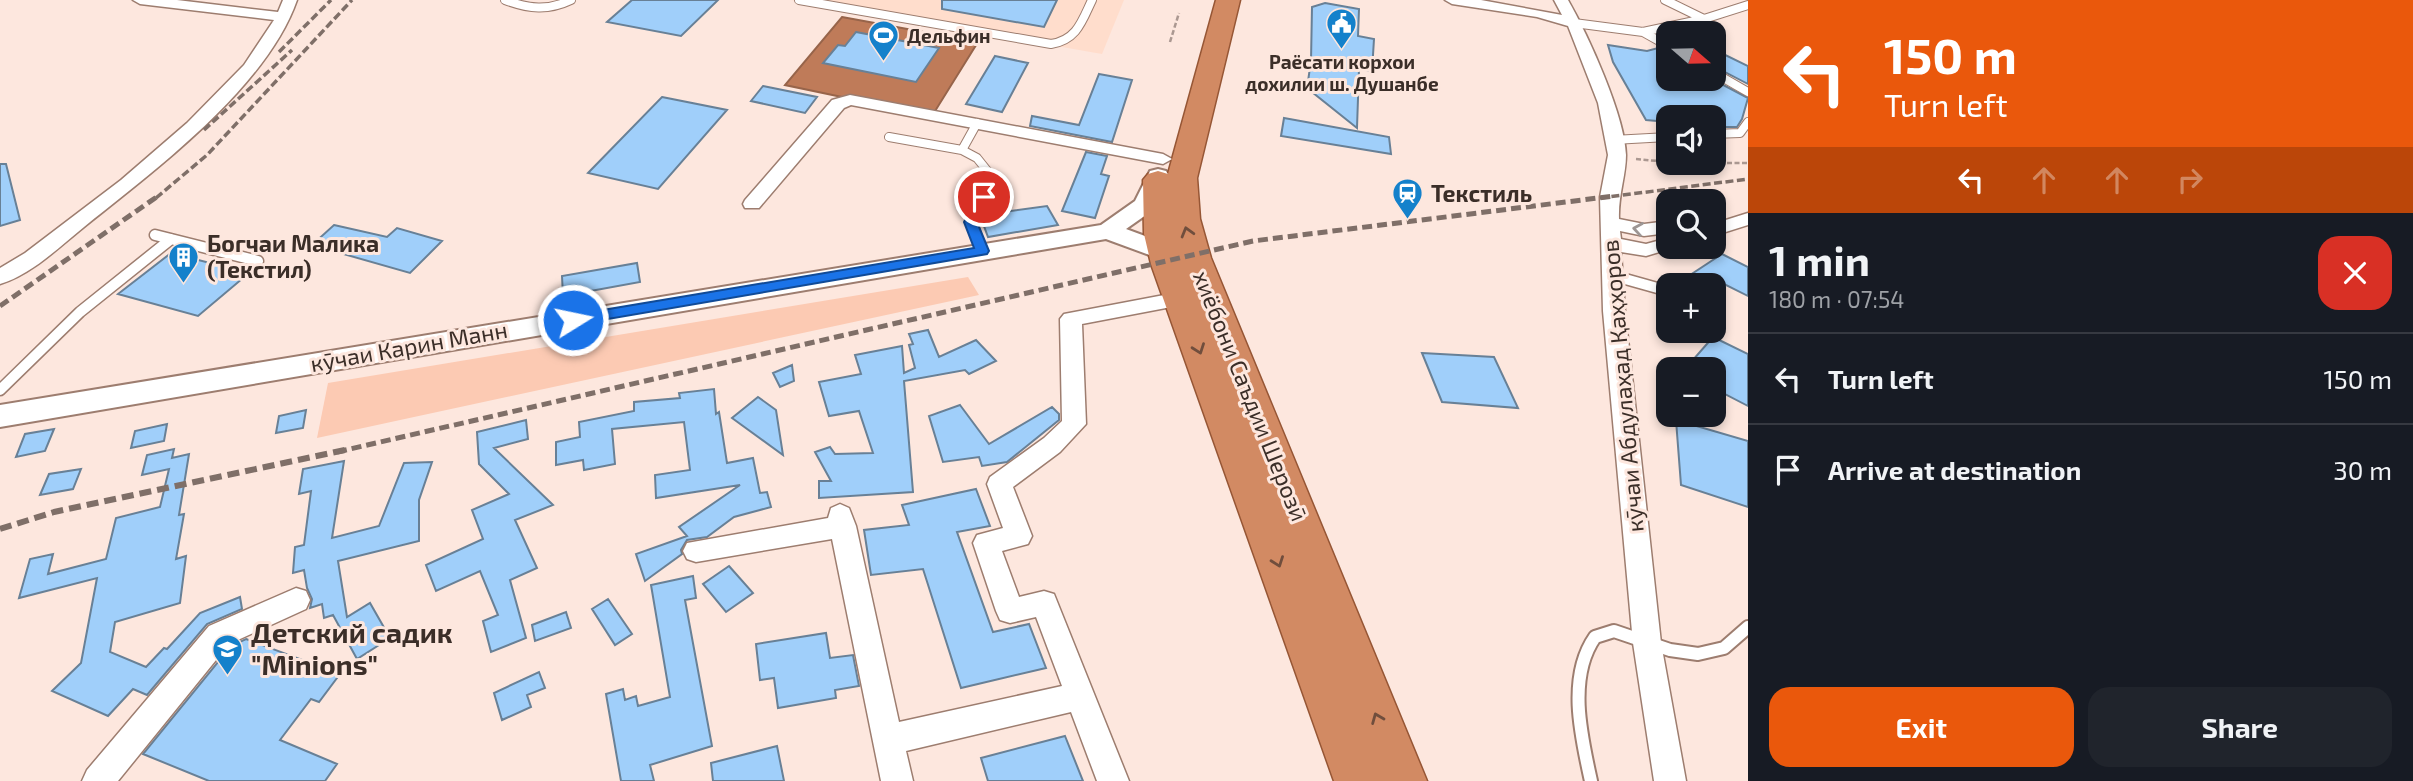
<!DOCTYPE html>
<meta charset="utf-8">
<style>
body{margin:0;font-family:"Exo 2",sans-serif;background:#20242c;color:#f1f3f6;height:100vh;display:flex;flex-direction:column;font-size:26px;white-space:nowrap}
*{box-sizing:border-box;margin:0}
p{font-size:23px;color:#9ea1a6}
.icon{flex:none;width:38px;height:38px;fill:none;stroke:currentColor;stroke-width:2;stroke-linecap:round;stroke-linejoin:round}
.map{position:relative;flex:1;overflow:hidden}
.sheet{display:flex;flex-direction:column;background:#171b24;width:665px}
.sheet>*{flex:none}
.banner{background:#ea580c;color:#fff;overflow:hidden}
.needle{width:46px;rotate:110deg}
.buttons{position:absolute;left:1656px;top:21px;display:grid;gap:14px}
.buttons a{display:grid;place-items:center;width:70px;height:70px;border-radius:14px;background:#171b24;box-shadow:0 4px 10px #0003;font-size:35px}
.pin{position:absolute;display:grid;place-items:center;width:60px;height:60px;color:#fff;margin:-30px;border:4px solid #fff;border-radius:50%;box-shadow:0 2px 7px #0007}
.me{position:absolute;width:77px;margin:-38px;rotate:80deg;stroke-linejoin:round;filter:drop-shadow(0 0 5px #0008)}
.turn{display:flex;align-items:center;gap:24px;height:147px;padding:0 21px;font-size:32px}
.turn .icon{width:91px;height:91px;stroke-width:2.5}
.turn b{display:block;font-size:49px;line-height:60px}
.lanes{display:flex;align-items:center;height:66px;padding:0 21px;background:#0003;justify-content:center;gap:35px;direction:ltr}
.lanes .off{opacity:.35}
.round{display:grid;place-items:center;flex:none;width:74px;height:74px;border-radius:21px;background:#20242c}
.summary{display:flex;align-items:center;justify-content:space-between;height:119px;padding:0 21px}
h1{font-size:42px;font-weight:700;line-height:52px}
.button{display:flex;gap:14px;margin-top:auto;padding:14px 21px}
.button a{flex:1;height:80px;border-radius:21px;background:#ea580c;color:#fff;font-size:28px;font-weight:700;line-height:80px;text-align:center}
.button a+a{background:#20242c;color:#f1f3f6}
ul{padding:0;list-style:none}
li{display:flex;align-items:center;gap:21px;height:91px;padding:0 21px;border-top:2px solid #363941}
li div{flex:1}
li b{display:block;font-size:26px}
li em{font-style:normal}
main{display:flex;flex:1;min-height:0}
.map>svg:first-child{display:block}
.built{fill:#fdc}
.green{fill:#fccab3}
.water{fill:#bf7b59;stroke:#97644a;stroke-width:2}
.building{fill:#a0cffa;stroke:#688096;stroke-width:2}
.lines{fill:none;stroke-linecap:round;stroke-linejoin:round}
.service-far2-casing{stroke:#9d7d6f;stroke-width:10}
.service-far1-casing{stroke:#9d7d6f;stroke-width:13}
.service-casing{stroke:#9d7d6f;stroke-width:16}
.minor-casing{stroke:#9d7d6f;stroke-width:3}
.tertiary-casing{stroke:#9d7d6f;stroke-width:4}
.trunk-casing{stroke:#965635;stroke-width:3}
.path{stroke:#ab9891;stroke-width:2.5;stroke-dasharray:5 2.5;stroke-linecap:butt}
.service-far2{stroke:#fff;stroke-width:8}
.service-far1{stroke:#fff;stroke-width:10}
.service{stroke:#fff;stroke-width:12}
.minor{fill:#fff;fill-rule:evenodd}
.tertiary{fill:#fff;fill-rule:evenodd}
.trunk{fill:#d28a63;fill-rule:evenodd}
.rail-far2{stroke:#7f6f68;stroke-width:3.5;stroke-dasharray:8 3.5;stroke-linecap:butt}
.rail-far1{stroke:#7f6f68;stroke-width:5;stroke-dasharray:10 5;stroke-linecap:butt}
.rail{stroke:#7f6f68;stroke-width:6;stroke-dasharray:12 6;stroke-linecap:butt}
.oneway{stroke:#9d9694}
.oneway2{stroke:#704e3d}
.route{fill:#1a73e8;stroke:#114b97;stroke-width:2}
.labels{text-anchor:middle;stroke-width:6;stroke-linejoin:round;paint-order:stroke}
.far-poi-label{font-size:19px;font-weight:bold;fill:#3b2e28;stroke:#fde7de;text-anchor:start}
.poi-label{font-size:23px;font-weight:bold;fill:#3b2e28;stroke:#fde7de;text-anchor:start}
.street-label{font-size:23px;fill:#3b2e28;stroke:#fde7de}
.near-poi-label{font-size:28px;font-weight:bold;fill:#3b2e28;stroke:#fde7de;text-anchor:start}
</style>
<main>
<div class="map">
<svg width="1748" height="781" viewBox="0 0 1748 781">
<rect width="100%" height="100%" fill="#fde7de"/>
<path class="built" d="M791,0h333l-22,54z"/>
<path class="green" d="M968,277l11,18 -662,143 11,-55z"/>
<path class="water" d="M842,17l136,25 -46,74 -147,-31z"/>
<path class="building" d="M632,0h86l-37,36 -74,-14z
M942,0h115l-13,27 -102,-18z
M1325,3l34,6 -1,27 16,3 -2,32 -13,-2 -2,59 -50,-40 4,-27 1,-54z
M856,32l83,16 -23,34 -93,-19 15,-18 7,1z
M1608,45l39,6 11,-3 10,4v27h44l36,19 -6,21 -5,8h-24v-10h-45v5l-22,-2 -33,-58z
M1713,49l35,17v18l-35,-18z
M995,56l33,7 -26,49 -36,-8z
M1099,74l33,6 -20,62 -82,-16 2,-10 47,9z
M763,86l54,11 -12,16 -54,-12z
M662,97l65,13 -69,79 -70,-16z
M1284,118l105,19 2,17 -110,-18z
M1086,152l21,4 -6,18 8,2 -14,42 -33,-7z
M0,164h6l14,56 -20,6z
M1047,206l11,19 -70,12 -7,-19 1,-3z
M334,225l53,12 10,-9 45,13 -32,32 -98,-28z
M171,253l78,20 -51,43 -80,-22z
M1722,254l26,13v29l-30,-15 -6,4h-37z
M637,263l3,19 -77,14 -1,-20z
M928,330l11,27 37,-17 20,21 -27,13 -4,-4 -61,11 9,111 -94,6v-17h12l-16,-29 15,-5 5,7 38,-1 -14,-42 -30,5 -10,-34 42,-8 -6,-19 47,-9 2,27 11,-5 -6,-23 4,-1 -4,-10z
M1713,337l35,17v52l-35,-18v-19h-28z
M1422,353l72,4 24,51 -76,-6z
M792,365l2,16 -14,6 -7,-14z
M714,389l2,25 3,-2 8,51 26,-5 7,35 7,-1 4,15 -37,10 -27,20 -20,3 -6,10 1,4 -37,27 -9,-27 51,-18 -8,-9 61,-42 -84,13 -1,-23 35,-5 -6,-48 -72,7 3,35 -31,6 -1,-10 -27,5v-23l24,-5 -1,-15 55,-11v-9l46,-4 -1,-5z
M758,397l18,13 7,45 -51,-37z
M960,405l29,39 63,-37 7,7v6l-52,42 -25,4 -3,-9 -36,5 -14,-46z
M306,410l-3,18 -27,5 3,-17z
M526,420l2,19 -34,9 59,57 -38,15 22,48 -27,12 16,58 -35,14 -8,-31 15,-6 -18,-44 -44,20 -10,-26 57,-26 -11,-29 37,-16 -30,-30 -2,-32z
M1676,420l72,21v66l-67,-22z
M167,424l-3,17 -33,7 4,-17z
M54,429l-9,22 -29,6 9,-23z
M174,449l-2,9 17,-4 -10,61 5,-1 -8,45 10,-3 -6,47 -65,19 -5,30 36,15 18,-19 3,1 33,-36 40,-16 2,12 -35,15 -60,71 -14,-6 -25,27 -56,-25 29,-28 16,-85 -78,20 11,-39 23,-5 -5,20 58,-15 10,-41 44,-11 9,-38 -27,6 5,-20z
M344,461l-12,77 47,-12 25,-63 28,-1 -13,38v41l-81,20 9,56 23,-14 20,35 -33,21 -24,-44 -9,3 -2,-14 -12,4 2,-9 -5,-11 -3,-18 -11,3 2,-26 9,-2 7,-54 -12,3 4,-25z
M81,469l-8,20 -33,6 9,-21z
M976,489l14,37 -33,6 36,100 36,-8 17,44 -85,20 -38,-119 -52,6 -7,-45 45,-5 -7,-20z
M729,566l24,27 -27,19 -23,-28z
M693,576l3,22 -11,2 27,146 -62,19 4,16h-33l-15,-87 17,-5 2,11 11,-4 2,10 32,-9 -19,-112z
M608,599l24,35 -17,11 -23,-36z
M566,612l5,16 -36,13 -3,-16z
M826,633l4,25 23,-3 6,31 -24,4 1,8 -58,10 -4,-30 -14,2 -4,-36z
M246,639l94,35 -21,28 -8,-3 -31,41 57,24 -12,17h-116l-66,-27 88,-108z
M539,672l6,16 -18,7 4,12 -29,13 -8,-27z
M1065,736l18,45h-95l-7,-23z
M777,746l7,35h-71l-2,-18z"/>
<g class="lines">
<defs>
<path id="service-far2" d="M505,0c24,9 43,11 66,0
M799,0l252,44c26,-4 31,-23 41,-44
M1665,0l39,19
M1574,23l69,9 61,-13 44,-14
M1643,32l25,14
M1713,72l35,20
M1713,134l27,-1 8,-11
M889,137l73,13 15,-27
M1613,140l55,-3
M962,150l15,8 12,15 -7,25"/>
<path id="service-far1" d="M155,235l103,26
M982,251l-11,-29 12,-26
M1611,275l57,16
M0,390l80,-78 91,-73"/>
<path id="service" d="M1591,781c-10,-45 -24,-104 4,-144l19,-6 56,19 28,4 26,-6 24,-21"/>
<path id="minor" d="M133,0h44l101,12 5,-12h14c-30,87 -143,171 -213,227 -25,20 -53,48 -84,57v-16l25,-15 96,-73 66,-57 57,-58 30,-45 -134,-16z
M1445,0h36l81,15 -8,-15h14c20,35 57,116 58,155 0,21 -8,40 -7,64l25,5 24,-3v12l-24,3 -24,-5 1,8 25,5 22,-6v9h8l-30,9 -25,-4 4,59 36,332 25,138h-32l-21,-138 -30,-332 -3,-114 8,-42 -10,-52 -30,-77 -31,-9 -85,-13z
M850,95l313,59 9,5 -9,5 -312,-59 -7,3 -85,100h-14l-2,-4 2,-4 87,-100z
M1748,213v12l-35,11v-12z
M1180,292l7,2 3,5 -3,5 -105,20 4,100 -26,28 -47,35 19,49 -4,8 -26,7 17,46 25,-6 10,3 75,187h-32l-26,-69 -165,39 7,30h-32l-49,-242 -136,23 -9,-3 -4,-8 4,-8 141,-25 3,-10 9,-4 9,4 7,18 43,196 163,-36 -26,-69 -26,6 -10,-3 -4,-9 -23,-68 4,-8 26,-7 -16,-44 3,-7 54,-39 18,-17 -2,-102 4,-5z
M296,588l10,3 4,9 -4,9 -77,35 -111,137h-36l5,-11 122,-144z"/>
<path id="tertiary" d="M1158,169l8,2 3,5 -16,34 -27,19 46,17 3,6 -3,6 -9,2 -57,-21 -1106,188v-22l1101,-180 34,-24 15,-30z"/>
<path id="trunk" d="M1216,0h24l-43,178 3,41 11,39 216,523h-93l-183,-517 -7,-30 -1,-54 5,-6 10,-3 10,3z"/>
</defs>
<use href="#service-far2" class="service-far2-casing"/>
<use href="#service-far1" class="service-far1-casing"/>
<use href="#service" class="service-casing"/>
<use href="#minor" class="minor-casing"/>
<use href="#tertiary" class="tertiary-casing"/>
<use href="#trunk" class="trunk-casing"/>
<path class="path" d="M1170,42l9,-29
M1636,159l32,3
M1682,163h66"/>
<use href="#service-far2" class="service-far2"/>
<use href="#service-far1" class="service-far1"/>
<use href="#service" class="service"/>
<use href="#minor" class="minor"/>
<use href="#tertiary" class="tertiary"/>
<use href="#trunk" class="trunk"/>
<path class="rail-far2" d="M279,52l52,-52
M204,130l88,-80
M156,198l51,-43 145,-155
M1600,198l148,-19"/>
<path class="rail-far1" d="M0,306l158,-110
M337,452l916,-211 361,-45"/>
<path class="rail" d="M0,529l54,-17 291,-62"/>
</g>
<defs><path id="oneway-chevron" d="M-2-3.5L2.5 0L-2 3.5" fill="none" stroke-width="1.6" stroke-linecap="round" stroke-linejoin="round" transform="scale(1.75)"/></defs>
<use class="oneway" href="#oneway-chevron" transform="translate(1638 229) rotate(-171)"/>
<g class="oneway2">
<use href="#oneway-chevron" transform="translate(1187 232) rotate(-106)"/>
<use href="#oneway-chevron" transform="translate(1199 349) rotate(70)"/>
<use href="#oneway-chevron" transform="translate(1278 562) rotate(70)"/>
<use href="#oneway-chevron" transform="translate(1377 718) rotate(-112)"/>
</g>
<path class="route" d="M984,193l6,4 -13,25 12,29 -2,3 -414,71 -8,-5 8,-5 401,-67 -10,-26 15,-28z"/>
<defs>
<symbol id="civic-pin" viewBox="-11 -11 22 30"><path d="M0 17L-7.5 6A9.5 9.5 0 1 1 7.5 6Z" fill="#1481cb" stroke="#fde7de"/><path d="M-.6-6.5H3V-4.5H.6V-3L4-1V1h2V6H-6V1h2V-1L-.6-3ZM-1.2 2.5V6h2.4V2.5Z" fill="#fff"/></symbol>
<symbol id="stadium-pin" viewBox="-11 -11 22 30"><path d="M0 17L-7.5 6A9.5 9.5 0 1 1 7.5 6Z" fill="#1481cb" stroke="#fde7de"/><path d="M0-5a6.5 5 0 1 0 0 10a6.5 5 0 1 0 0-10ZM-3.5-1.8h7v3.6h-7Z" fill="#fff"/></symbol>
<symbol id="station-pin" viewBox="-11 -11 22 30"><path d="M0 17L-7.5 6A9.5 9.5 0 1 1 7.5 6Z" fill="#1481cb" stroke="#fde7de"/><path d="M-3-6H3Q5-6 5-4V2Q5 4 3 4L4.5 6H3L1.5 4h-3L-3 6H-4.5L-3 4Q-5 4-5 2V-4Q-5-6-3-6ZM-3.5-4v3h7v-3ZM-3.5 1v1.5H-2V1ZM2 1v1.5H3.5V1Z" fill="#fff"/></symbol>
<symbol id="building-pin" viewBox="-11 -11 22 30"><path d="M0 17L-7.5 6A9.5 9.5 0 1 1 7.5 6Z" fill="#1481cb" stroke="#fde7de"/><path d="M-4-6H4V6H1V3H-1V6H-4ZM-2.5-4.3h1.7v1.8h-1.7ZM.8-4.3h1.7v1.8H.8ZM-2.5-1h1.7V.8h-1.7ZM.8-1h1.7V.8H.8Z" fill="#fff"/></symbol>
<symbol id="school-pin" viewBox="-11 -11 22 30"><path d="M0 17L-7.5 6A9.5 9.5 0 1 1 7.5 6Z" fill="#1481cb" stroke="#fde7de"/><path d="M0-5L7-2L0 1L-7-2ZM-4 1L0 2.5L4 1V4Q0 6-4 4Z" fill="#fff"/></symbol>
</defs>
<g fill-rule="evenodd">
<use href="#civic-pin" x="1324" y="6" width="35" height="47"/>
<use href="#stadium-pin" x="866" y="18" width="35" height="47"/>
<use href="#station-pin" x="1390" y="176" width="35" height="47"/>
<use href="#building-pin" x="166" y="240" width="35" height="47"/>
<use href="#school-pin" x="210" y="632" width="35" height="47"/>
</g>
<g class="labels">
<g class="far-poi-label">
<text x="907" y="43">Дельфин</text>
<text x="1342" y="69" text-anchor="middle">Раёсати корхои<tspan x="1342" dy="22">дохилии ш. Душанбе</tspan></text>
</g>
<g class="poi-label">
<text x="1431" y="202">Текстиль</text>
<text x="207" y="252">Богчаи Малика<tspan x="207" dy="26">(Текстил)</tspan></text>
</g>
<g class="street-label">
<text transform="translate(409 347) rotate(-10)" y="8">кӯчаи Карин Манн</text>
<text transform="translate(1623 386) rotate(-95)" y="8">кӯчаи Абдулаҳад Қаҳҳоров</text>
<text transform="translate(1250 396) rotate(68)" y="8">хиёбони Саъдии Шерозӣ</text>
</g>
<g class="near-poi-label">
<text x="251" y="643">Детский садик<tspan x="251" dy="32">"Minions"</tspan></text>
</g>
</g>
</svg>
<div class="buttons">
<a><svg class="needle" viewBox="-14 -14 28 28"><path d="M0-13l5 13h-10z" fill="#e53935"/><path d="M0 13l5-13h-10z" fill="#9ea1a6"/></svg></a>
<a><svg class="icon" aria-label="sound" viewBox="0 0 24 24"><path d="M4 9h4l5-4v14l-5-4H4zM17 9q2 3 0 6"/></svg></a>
<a><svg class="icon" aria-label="search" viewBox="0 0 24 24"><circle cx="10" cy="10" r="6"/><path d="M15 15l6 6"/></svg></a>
<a>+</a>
<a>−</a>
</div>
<div class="pin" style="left:984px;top:197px;background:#d93025"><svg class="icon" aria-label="arrive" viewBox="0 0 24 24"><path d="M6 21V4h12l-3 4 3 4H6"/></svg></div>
<svg class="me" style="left:573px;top:320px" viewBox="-20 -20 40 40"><circle r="17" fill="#1a73e8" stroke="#fff" stroke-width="3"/><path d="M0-11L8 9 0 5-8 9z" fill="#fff"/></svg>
</div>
<section class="sheet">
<div class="banner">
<div class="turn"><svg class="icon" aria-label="left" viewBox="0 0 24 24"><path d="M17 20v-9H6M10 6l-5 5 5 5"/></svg><div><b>150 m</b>Turn left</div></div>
<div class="lanes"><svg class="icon" aria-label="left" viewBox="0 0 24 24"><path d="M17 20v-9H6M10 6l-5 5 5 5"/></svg><svg class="icon off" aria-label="ahead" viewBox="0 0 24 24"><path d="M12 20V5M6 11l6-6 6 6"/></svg><svg class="icon off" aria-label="ahead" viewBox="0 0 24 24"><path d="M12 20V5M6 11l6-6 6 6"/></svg><svg class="icon off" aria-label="right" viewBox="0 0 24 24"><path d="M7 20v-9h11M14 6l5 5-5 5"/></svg></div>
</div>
<div class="summary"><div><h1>1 min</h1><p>180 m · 07:54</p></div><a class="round" style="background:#d93025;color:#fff"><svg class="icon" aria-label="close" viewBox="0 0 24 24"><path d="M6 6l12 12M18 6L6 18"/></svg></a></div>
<ul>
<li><svg class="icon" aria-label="left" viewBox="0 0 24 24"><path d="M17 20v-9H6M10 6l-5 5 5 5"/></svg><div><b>Turn left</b></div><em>150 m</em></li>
<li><svg class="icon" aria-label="arrive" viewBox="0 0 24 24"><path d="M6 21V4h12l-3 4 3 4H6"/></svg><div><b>Arrive at destination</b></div><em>30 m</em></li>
</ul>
<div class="button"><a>Exit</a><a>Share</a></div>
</section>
</main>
